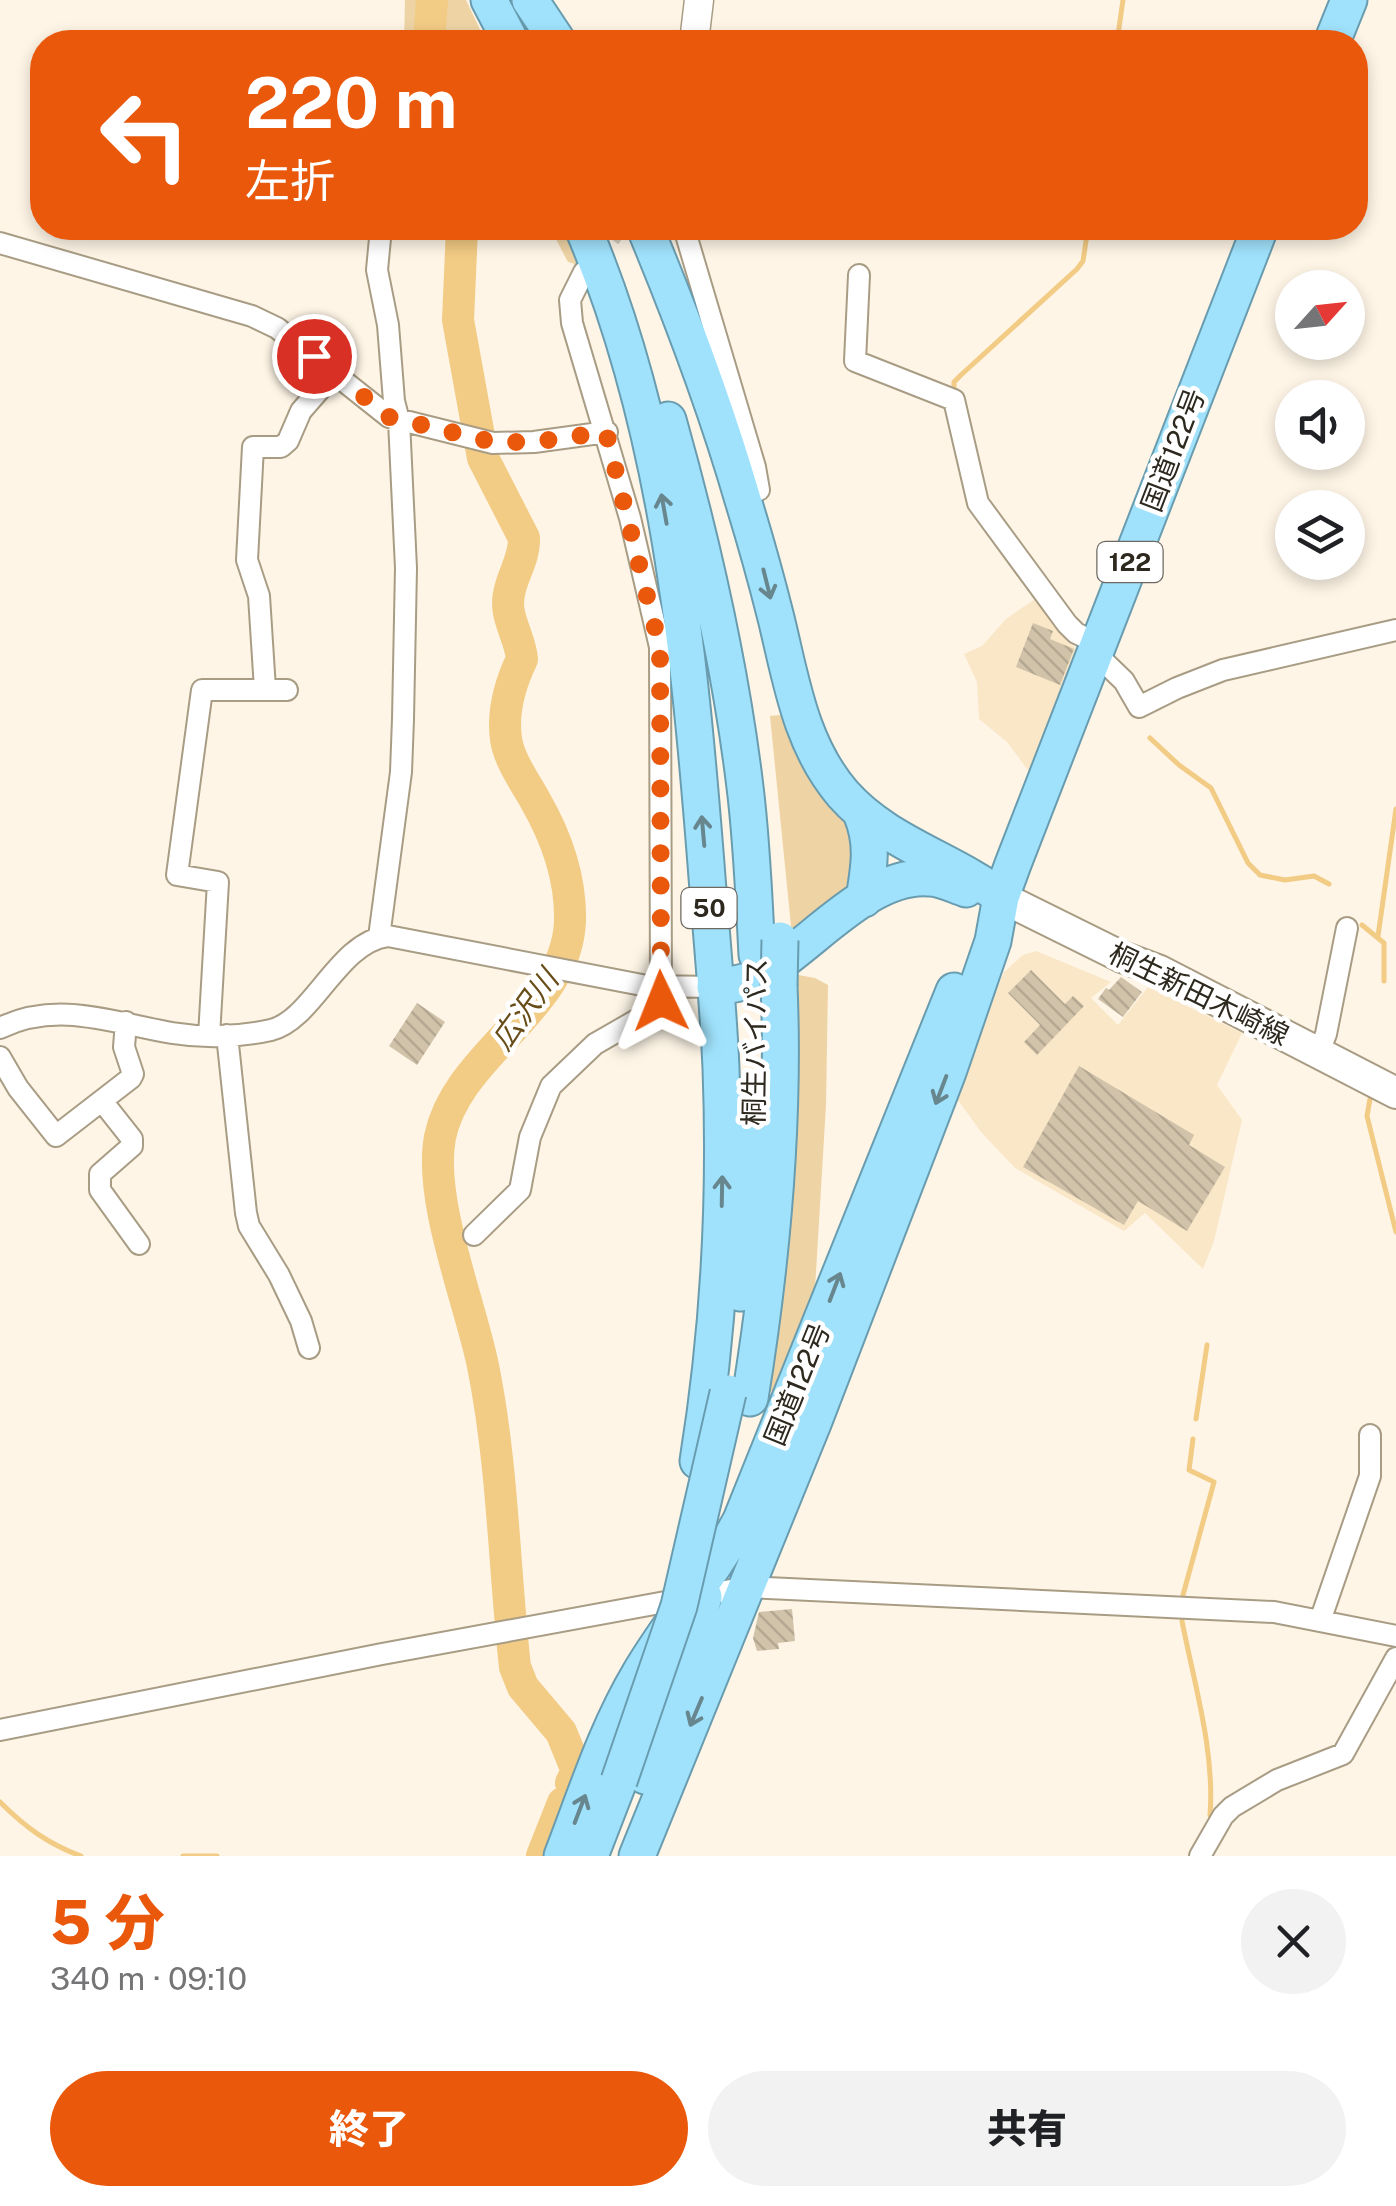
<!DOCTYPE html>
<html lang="ja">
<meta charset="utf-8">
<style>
body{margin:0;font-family:"Public Sans","Noto Sans JP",sans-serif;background:#f2f2f2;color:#202124;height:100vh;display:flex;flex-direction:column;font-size:38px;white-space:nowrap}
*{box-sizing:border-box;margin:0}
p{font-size:32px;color:#757577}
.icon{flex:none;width:55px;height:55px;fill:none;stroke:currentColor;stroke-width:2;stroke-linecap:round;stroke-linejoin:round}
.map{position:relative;height:1856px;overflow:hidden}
.sheet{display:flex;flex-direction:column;background:#fff;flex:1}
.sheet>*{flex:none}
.banner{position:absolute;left:30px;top:30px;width:1338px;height:210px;border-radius:40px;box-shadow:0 5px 15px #0003;background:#ea580c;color:#fff;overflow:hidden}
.needle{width:65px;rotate:63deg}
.buttons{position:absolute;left:1275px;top:270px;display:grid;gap:20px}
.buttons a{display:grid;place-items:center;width:90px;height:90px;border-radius:50%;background:#fff;box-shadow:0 5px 15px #0003;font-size:50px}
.pin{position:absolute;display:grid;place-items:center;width:85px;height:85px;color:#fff;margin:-42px;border:5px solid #fff;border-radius:50%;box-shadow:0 2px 10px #0007}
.me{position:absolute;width:110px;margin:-55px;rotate:358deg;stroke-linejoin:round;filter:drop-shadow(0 0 8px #0008)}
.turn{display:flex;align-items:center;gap:35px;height:210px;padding:0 50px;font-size:45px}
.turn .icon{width:130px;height:130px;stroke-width:2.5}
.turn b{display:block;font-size:70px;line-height:85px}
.round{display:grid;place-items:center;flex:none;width:105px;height:105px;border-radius:52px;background:#f2f2f2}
.headline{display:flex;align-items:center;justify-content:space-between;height:170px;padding:0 50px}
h1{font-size:60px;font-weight:800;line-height:75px;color:#ea580c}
.primary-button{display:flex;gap:20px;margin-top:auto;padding:20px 50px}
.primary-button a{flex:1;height:115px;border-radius:60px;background:#ea580c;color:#fff;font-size:40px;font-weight:800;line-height:115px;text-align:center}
.primary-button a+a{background:#f2f2f2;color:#202124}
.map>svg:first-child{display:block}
.built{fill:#fae7c7}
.green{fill:#eed4a5}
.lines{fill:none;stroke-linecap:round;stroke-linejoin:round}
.stream{stroke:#f2cb84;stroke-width:5}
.river{stroke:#f2cb84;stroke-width:32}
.building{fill:url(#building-back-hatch)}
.minor-tunnel{stroke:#d4ccbe;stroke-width:20;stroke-dasharray:20 10;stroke-linecap:butt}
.minor-casing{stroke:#a99c84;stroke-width:24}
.tertiary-casing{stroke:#a99c84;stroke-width:31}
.secondary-casing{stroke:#a99c84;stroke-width:34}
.trunk-casing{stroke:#699caf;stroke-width:39}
.minor{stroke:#fff;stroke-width:20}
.tertiary{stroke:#fff;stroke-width:28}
.secondary{stroke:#fff;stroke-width:30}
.trunk{stroke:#a0e2fc;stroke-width:35}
.trunk-bridge-casing{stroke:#699caf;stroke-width:39;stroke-linecap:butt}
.trunk-bridge{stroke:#a0e2fc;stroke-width:35}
.oneway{stroke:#67868e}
.route{stroke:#ea580c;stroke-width:18;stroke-dasharray:0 32.4}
.labels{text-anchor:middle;stroke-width:9;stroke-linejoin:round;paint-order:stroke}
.shield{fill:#fff;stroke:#6d6962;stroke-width:2.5}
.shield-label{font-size:25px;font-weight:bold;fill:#2e291f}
.street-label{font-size:28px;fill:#2e291f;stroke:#fff}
.water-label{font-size:30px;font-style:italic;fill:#684d18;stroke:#fff}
</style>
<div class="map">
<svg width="1396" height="1856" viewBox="0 0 1396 1856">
<defs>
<pattern id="building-back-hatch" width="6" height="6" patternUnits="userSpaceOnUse" patternTransform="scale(2.5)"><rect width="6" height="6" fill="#d1c3aa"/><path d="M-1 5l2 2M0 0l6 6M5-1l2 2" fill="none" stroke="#b4a892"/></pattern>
</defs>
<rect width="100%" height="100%" fill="#fef5e6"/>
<path class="built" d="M1035,599l32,43 12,8 -46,127 -26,-35 -28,-23 -2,-37 -13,-28 18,-8 24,-27z
M1036,951l75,31 -20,16 27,27 30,-38 94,46 -25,52 25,35 -28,121 -11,28 -58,-56 -21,18 -109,-63 -34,-36 -26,-36 49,-124 19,-17z"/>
<path class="green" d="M405,0h20l-3,42h-18z
M445,0h21l20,42h-18l-5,-10 -1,10h-17z
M550,228h20l13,38 -15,-4z
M792,714l61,104 1,70 -62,48 -22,-220z
M793,974l22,4 13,7 -2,120 -11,184 -36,99 -19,8z"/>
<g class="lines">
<path class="stream" d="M1117,42l6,-42
M954,388v-6l7,-7 116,-106 6,-8 5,-33
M1150,738l29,27 32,23 37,75 12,12 25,5 29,-4 15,8
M1362,925l22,18v38
M1378,936l18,-127
M1370,1099l-3,17 29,116
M1196,1419l11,-74
M1183,1595l31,-113 -25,-12 4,-31
M1182,1621c12,62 33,130 28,194
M0,1802c25,25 48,42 81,54
M183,1856h34"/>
<path class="river" d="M429,42l3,-42
M462,228l-4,92 25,138 41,80c1,20 -12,37 -15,56 -5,23 11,42 13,65 -12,25 -20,51 -16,80 3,21 19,43 29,61 22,38 36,77 35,121 -3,89 -113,132 -130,216 -12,63 30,165 43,229 20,99 21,201 32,301l8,20 38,45 16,39 -6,12
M542,1856l21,-53"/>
</g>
<path class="building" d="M1033,623l20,8 -3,8 24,10 -14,36 -44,-18z
M1031,970l34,34 8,-8 11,10 -47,49 -13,-13 16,-17 -32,-32z
M1121,977l21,15 -19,25 -25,-18 8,-11 3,2z
M417,1003l28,19 -28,43 -28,-19z
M1079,1066l115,69 -5,10 36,22 -38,64 -49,-30 -14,24 -101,-58z
M792,1609l3,32 -17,2 1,6 -22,2 -4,-13 6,-26z"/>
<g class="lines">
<path class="minor-tunnel" d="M592,262l26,-34"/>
<defs>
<path id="minor" d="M684,228l71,239 4,23 -17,5
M0,243l252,73 25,12 112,89 104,26 41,-1 73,-10
M859,275l-4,86 99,39 24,103 89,121 9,9 23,11
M1095,653l29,28 15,26 38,-19 46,-18 173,-40
M265,689l-6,-93 -12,-36 6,-113h28l7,-6 13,-30 34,-39
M379,937l22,-165 2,-53 3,-151 -7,-147 -5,-20 -6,-76 -11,-55 4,-42
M0,1028c58,-28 113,-5 172,5 31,5 67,4 99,-3 42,-10 67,-88 117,-94l259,50 68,1
M227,1035l19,178 3,13 30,49 22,46 8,27
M209,1036l9,-154 -41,-7 25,-185h85
M1319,1052l7,-18 21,-106
M0,1057l18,31 38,48 75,-58 2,-4 -9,-27 2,-25
M102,1101l30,38v7l-32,28v16l39,54
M474,1235l46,-45 10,-53 21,-51 44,-42 59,-34 7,-9 -1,-354 -30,-129 -58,-195 -2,-23 14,-28
M1320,1621l50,-145v-41
M0,1730l382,-76 365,-67 527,25 122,24
M1200,1856l23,-40 9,-9 45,-27 66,-26 53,-96"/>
<path id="tertiary" d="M694,42l5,-42"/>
<path id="secondary" d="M1001,897l121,60 38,14 236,122"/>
<path id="trunk" d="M489,0l22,42
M530,0l28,42
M1332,42l17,-42
M583,228c85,200 106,421 123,636 5,68 12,136 15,204 5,132 -2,263 -23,393
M645,228c37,89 71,179 98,272 12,39 23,78 33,118 15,61 24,126 67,176 43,49 108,65 158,103
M668,420c34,121 62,242 77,367 7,56 9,112 12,168
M861,813c13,30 8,55 3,86
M715,987c13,-2 26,-3 38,-8 54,-26 112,-106 176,-101 13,0 25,7 37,11
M740,1293l16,-197
M750,1398c22,-136 35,-273 29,-412
M645,1776l59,-179
M562,1856c24,-62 44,-126 78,-183 31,-53 72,-98 101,-153l213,-529
M590,1856l29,-75
M637,1856l177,-435 134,-349 45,-131 8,-44 12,-33 247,-636"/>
</defs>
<use href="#minor" class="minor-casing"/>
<use href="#tertiary" class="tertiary-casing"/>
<use href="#secondary" class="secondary-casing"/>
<use href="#trunk" class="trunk-casing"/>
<use href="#minor" class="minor"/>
<use href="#tertiary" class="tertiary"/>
<use href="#secondary" class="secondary"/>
<use href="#trunk" class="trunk"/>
<defs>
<path id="trunk-bridge" d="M779,986l1,-46
M619,1781l60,-175 49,-213"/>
</defs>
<use href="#trunk-bridge" class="trunk-bridge-casing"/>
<use href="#trunk-bridge" class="trunk-bridge"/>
</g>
<defs><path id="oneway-shaft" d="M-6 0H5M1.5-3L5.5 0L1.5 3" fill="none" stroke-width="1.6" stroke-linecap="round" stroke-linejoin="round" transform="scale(2.5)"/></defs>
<g class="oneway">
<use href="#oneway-shaft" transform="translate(664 509) rotate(-100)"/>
<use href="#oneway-shaft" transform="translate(767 584) rotate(76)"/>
<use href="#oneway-shaft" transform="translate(703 831) rotate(-95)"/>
<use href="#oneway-shaft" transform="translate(941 1090) rotate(111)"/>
<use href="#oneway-shaft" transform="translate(722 1191) rotate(-89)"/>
<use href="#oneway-shaft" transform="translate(835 1287) rotate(-69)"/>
<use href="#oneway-shaft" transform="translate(696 1712) rotate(113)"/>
<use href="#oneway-shaft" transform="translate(580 1809) rotate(-69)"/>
</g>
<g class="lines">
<path class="route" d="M314,356l75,61 104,25h41l72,-10 54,216 1,353"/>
</g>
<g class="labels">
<g class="shield">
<rect x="1097.5" y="542" width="65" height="40" rx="8"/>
<rect x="681.5" y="888" width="55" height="40" rx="8"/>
</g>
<g class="shield-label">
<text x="1130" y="571">122</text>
<text x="709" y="917">50</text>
</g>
<g class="street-label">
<text transform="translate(1173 450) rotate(-69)" y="10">国道122号</text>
<text transform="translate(1199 994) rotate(26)" y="10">桐生新田木崎線</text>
<text transform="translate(755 1042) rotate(-89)" y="10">桐生バイパス</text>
<text transform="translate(797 1384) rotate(-68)" y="10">国道122号</text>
</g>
<g class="water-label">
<text transform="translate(525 1010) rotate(-54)" y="10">広沢川</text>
</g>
</g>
</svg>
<div class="buttons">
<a><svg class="needle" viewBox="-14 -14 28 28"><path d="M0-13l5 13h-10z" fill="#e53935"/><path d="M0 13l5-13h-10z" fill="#757577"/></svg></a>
<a><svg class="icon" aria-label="sound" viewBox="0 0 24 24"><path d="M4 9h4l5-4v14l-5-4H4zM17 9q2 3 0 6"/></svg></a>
<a><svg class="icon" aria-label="layers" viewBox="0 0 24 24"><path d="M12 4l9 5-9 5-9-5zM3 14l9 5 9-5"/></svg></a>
</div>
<div class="pin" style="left:314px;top:356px;background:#d93025"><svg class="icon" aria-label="arrive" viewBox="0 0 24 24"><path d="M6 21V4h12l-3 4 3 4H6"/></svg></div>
<svg class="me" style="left:661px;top:1001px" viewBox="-20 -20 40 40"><path d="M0-17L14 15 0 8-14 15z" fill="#ea580c" stroke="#fff" stroke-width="4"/></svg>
<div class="banner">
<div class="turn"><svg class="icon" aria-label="left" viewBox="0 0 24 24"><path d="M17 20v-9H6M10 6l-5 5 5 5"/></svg><div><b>220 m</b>左折</div></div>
</div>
</div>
<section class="sheet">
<div class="headline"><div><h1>5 分</h1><p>340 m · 09:10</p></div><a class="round"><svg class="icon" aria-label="close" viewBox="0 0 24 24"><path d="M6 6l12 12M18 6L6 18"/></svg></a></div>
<div class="primary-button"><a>終了</a><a>共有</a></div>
</section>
